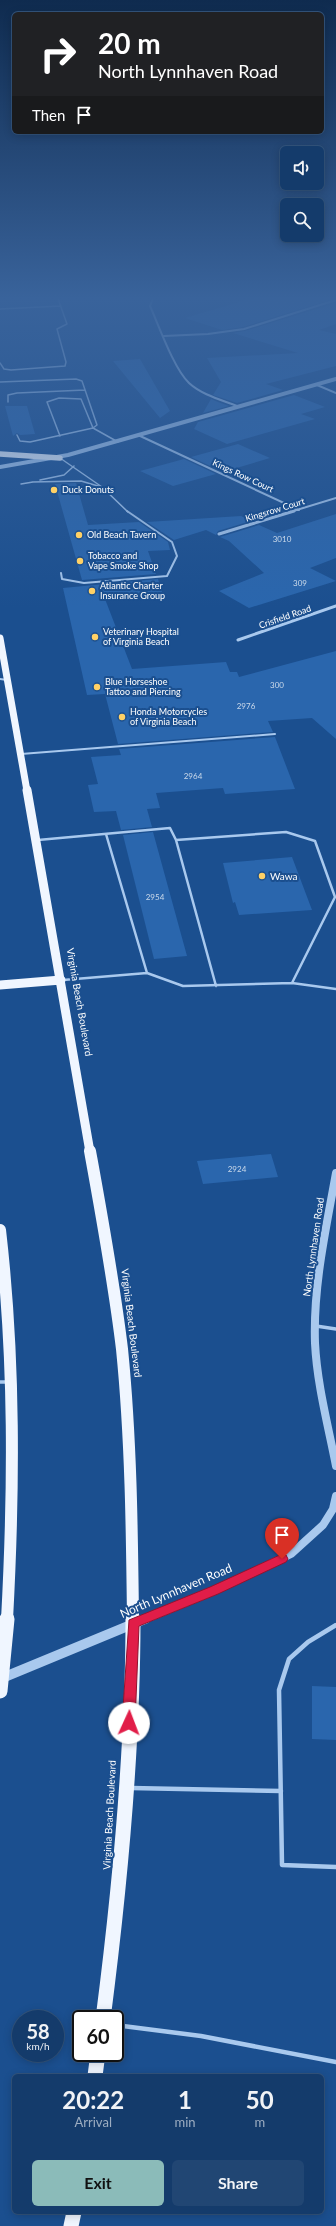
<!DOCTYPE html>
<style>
body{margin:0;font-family:Lato,sans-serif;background:#214673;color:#f1f3f6;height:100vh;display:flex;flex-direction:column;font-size:15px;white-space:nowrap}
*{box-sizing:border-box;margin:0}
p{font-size:13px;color:#9dadc1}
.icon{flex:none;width:22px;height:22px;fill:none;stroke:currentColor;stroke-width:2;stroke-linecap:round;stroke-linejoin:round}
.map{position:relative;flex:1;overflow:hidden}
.drawer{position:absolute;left:12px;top:2074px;width:312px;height:140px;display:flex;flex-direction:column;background:#143b6b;border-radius:6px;box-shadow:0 2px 10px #0003,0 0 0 1px #33557e}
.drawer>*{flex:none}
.hud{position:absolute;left:12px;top:12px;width:312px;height:122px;border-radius:6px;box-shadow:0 2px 10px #0003,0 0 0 1px #33557e;background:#202124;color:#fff;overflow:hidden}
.tools{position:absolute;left:280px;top:146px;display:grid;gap:8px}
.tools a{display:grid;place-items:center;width:44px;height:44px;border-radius:6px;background:#143b6b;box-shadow:0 2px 10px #0003,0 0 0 1px #33557e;font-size:20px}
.speed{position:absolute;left:12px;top:2010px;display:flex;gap:8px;font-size:20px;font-weight:700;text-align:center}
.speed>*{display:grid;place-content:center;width:52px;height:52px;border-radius:50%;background:#143b6b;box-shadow:0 2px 10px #0003,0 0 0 1px #33557e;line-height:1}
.speed small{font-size:10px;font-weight:400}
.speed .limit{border:2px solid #111;border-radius:6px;background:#fff;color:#111}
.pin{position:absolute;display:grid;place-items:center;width:34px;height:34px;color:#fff;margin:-41px -17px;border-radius:50% 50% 50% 0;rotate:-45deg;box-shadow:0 0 4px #0007}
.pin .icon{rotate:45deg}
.me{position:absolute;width:44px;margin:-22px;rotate:2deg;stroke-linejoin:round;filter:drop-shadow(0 0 3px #0008)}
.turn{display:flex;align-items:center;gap:14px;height:84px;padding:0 20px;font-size:18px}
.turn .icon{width:52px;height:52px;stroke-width:2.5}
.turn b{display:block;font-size:28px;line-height:34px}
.then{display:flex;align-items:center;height:38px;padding:0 20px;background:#0003;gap:8px;font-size:15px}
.eta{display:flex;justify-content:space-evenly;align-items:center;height:68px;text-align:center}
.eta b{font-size:24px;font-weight:700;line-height:28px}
.action{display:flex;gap:8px;margin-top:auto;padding:8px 20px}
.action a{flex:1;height:46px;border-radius:6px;background:#8bbbb9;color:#111;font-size:16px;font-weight:700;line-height:46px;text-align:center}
.action a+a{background:#214673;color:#f1f3f6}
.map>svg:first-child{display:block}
.building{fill:#2a66ad}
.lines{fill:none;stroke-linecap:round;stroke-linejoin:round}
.service-far4{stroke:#a9c9ee;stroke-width:1.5}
.service-far3{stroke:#a9c9ee;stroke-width:2}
.service-far2{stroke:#a9c9ee;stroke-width:2.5}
.service-far1{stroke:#a9c9ee;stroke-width:3.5}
.service{stroke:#a9c9ee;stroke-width:4.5}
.minor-far1{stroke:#a9c9ee;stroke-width:2}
.minor{stroke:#a9c9ee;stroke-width:3}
.tertiary-far2{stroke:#a9c9ee;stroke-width:4}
.tertiary-far1{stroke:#a9c9ee;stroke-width:8}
.tertiary{stroke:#a9c9ee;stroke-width:10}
.primary-far4{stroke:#f0f6ff;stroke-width:5.5}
.primary-far3{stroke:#f0f6ff;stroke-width:7}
.primary-far2{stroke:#f0f6ff;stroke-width:9}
.primary-far1{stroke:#f0f6ff;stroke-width:12}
.primary{stroke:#f0f6ff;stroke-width:15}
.route{fill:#e11d48;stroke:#92132f}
.poi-dot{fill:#ffd166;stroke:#1b4f8f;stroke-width:1.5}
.labels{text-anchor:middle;stroke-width:4;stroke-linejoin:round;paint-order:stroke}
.number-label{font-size:8px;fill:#cad9ea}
.far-street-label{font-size:9px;fill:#fff;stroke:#1b4f8f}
.far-poi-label{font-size:9px;fill:#fff;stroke:#1b4f8f;text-anchor:start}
.poi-label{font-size:10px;fill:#fff;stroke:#1b4f8f;text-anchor:start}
.street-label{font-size:10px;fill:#fff;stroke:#1b4f8f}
.near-street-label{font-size:12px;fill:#fff;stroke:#1b4f8f}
</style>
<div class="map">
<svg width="336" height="2226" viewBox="0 0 336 2226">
<rect width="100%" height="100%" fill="#1b4f8f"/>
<path class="building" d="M259,296l77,2 -93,29 -21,3 -37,-12z
M336,303v21l-17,6 17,4v32l-70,18 17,6 -46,13 -24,-8 8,-13 -14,-24 91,-5 -65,-20 12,-2z
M140,359l30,52 -10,7 -47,-57z
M294,395l31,12 -24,7 14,5 -88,25 -33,-15 4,-7z
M211,399l7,3 11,4 -26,7z
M5,406h22l8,28 -15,1 -3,-2 -4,3z
M238,444l32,14 -47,14 -32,-15z
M184,459l32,15 -43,12 -33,-15z
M76,483l12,42 51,-3 29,20 2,8 -22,1 8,23 -74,6 -27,-96z
M336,514v44l-26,10 26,13 -87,27 -30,-17 45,-18 -35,-32 -9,-4 39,-12 18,8z
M241,516l10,5 -33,10 -2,4 -10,-5 -32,10 -27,-18z
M158,579l5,16 -58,4 27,70 94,-7 4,10h7l2,5 97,-26v88l-24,-21 -44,3 5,11 -155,12 -13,-50 -18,1 -24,-107z
M275,737l20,52 -70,5 -2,-6 -67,5 4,15 -13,1 5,18 -31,3 -5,-19 -22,1 -6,-27 10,-1 -7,-27 30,-2 -2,-6z
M153,832l34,124 -33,3 -31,-124z
M292,857l20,53 -73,5 -4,-13 -2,1 -10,-40z
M271,1154l7,23 -75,7 -6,-23z
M312,1686l24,1v53l-24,-1z"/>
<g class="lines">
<path class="service-far4" d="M0,309l61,-3
M0,363l4,6 7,1 54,-4 1,-4 -9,-33 10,-5 -10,-28
M0,382l76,-3 6,2 15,44 -4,3 -63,14 -10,-1 -3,-6
M8,402v-7l9,-2 68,-3
M60,436l-13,-34 12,-4 22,1 12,29 25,14
M60,458l42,29 26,25
M40,480l24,-5 10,-9
M32,482l49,-1 17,5
M21,484l12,-2"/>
<path class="service-far3" d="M61,573l1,6 22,4 83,-7 10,-20 -5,-14 -45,-31
M0,679l7,1
M21,754l254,-20"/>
<path class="service-far2" d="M106,834l41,139
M38,840l132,-12 6,12 110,-8 29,9 20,56 -43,86
M176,840l40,146
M63,980l84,-7 36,13 109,-3 44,6"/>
<path class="service-far1" d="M316,1326l20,3
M0,1382h8"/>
<path class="service" d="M336,1625l-28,17 -19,17 -10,31 3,175 54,2
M131,1788l150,3
M115,2025l86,11 135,26"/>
<path class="minor-far1" d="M154,296l-4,10c9,20 24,63 39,77 13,12 33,17 48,23
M164,336l44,-2 36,-5 92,-29
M317,385l19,8
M138,435l161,75
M290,512l46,-14"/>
<path class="minor" d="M219,534l75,-23
M238,640l98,-34"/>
<path class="tertiary-far2" d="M0,467l68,-12 268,-76"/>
<path class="tertiary-far1" d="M336,1173c-10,56 -23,113 -21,170 2,41 13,82 21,123
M143,1620l71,-29 77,-37 32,-29 10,-16 3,-13"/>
<path class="tertiary" d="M0,1679l145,-60"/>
<path class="primary-far4" d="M0,454l60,4"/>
<path class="primary-far3" d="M0,638l27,153"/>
<path class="primary-far2" d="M27,790l63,362
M0,985l61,-5"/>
<path class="primary-far1" d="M90,1151c12,66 24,131 32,198 9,90 10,181 11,271
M0,1230c15,130 14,260 7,390"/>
<path class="primary" d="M0,1691l7,-72
M103,2019c17,-132 30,-266 30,-400
M95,2076l3,-23
M71,2226l3,-14"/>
</g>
<linearGradient id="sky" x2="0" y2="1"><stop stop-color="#0f2b4f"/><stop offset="0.49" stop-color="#39639b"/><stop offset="1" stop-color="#39639b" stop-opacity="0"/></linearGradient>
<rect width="336" height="608" fill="url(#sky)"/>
<path class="route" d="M282,1554l4,1 2,4 -2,3 -68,32 -79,32 -4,97 -2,4 -4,1 -5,-1 -2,-4 7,-103 81,-33z"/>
<g class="poi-dot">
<circle cx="54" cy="490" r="4"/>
<circle cx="79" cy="535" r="4"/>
<circle cx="80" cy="561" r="4"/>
<circle cx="92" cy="591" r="4"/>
<circle cx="95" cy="637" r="4"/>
<circle cx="97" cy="687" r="4"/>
<circle cx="122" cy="717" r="4"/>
<circle cx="262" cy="876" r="4"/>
</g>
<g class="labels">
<g class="number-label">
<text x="282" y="542">3010</text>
<text x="300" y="586">309</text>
<text x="277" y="688">300</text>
<text x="246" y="709">2976</text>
<text x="193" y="779">2964</text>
<text x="155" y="900">2954</text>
<text x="237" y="1172">2924</text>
</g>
<g class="far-street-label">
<text transform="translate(243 476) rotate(25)" y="3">Kings Row Court</text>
<text transform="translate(275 510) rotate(-17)" y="3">Kingsrow Court</text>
<text transform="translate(285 617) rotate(-19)" y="3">Crisfield Road</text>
</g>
<g class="far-poi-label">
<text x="62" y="493">Duck Donuts</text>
<text x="87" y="538">Old Beach Tavern</text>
<text x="88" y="559">Tobacco and<tspan x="88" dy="10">Vape Smoke Shop</tspan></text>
<text x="100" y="589">Atlantic Charter<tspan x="100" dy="10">Insurance Group</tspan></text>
<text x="103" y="635">Veterinary Hospital<tspan x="103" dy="10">of Virginia Beach</tspan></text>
<text x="105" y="685">Blue Horseshoe<tspan x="105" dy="10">Tattoo and Piercing</tspan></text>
<text x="130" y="715">Honda Motorcycles<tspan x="130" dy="10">of Virginia Beach</tspan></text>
</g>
<g class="poi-label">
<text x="270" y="880">Wawa</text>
</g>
<g class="street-label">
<text transform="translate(80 1002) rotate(80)" y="4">Virginia Beach Boulevard</text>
<text transform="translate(313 1247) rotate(-82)" y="4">North Lynnhaven Road</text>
<text transform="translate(132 1323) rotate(83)" y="4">Virginia Beach Boulevard</text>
<text transform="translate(109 1815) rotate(-87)" y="4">Virginia Beach Boulevard</text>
</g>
<g class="near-street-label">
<text transform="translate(176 1591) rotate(-23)" y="4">North Lynnhaven Road</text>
</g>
</g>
</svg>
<div class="tools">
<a><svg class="icon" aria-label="sound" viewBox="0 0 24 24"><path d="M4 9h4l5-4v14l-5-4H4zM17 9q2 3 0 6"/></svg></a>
<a><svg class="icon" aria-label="search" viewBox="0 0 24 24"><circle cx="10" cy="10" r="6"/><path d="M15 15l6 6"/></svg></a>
</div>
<div class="speed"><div>58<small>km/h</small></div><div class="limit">60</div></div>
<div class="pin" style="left:282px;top:1559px;background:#d93025"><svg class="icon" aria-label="arrive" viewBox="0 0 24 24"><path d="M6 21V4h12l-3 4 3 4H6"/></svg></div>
<svg class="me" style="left:129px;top:1723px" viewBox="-20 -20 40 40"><circle r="19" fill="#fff"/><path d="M0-13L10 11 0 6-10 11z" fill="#e11d48"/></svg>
<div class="hud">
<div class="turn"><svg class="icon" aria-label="right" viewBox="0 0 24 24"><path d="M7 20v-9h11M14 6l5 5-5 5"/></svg><div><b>20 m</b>North Lynnhaven Road</div></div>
<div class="then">Then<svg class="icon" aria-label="arrive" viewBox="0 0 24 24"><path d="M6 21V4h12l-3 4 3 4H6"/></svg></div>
</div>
<section class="drawer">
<div class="eta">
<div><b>20:22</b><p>Arrival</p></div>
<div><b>1</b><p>min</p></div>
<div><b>50</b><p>m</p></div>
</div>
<div class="action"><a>Exit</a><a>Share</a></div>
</section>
</div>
